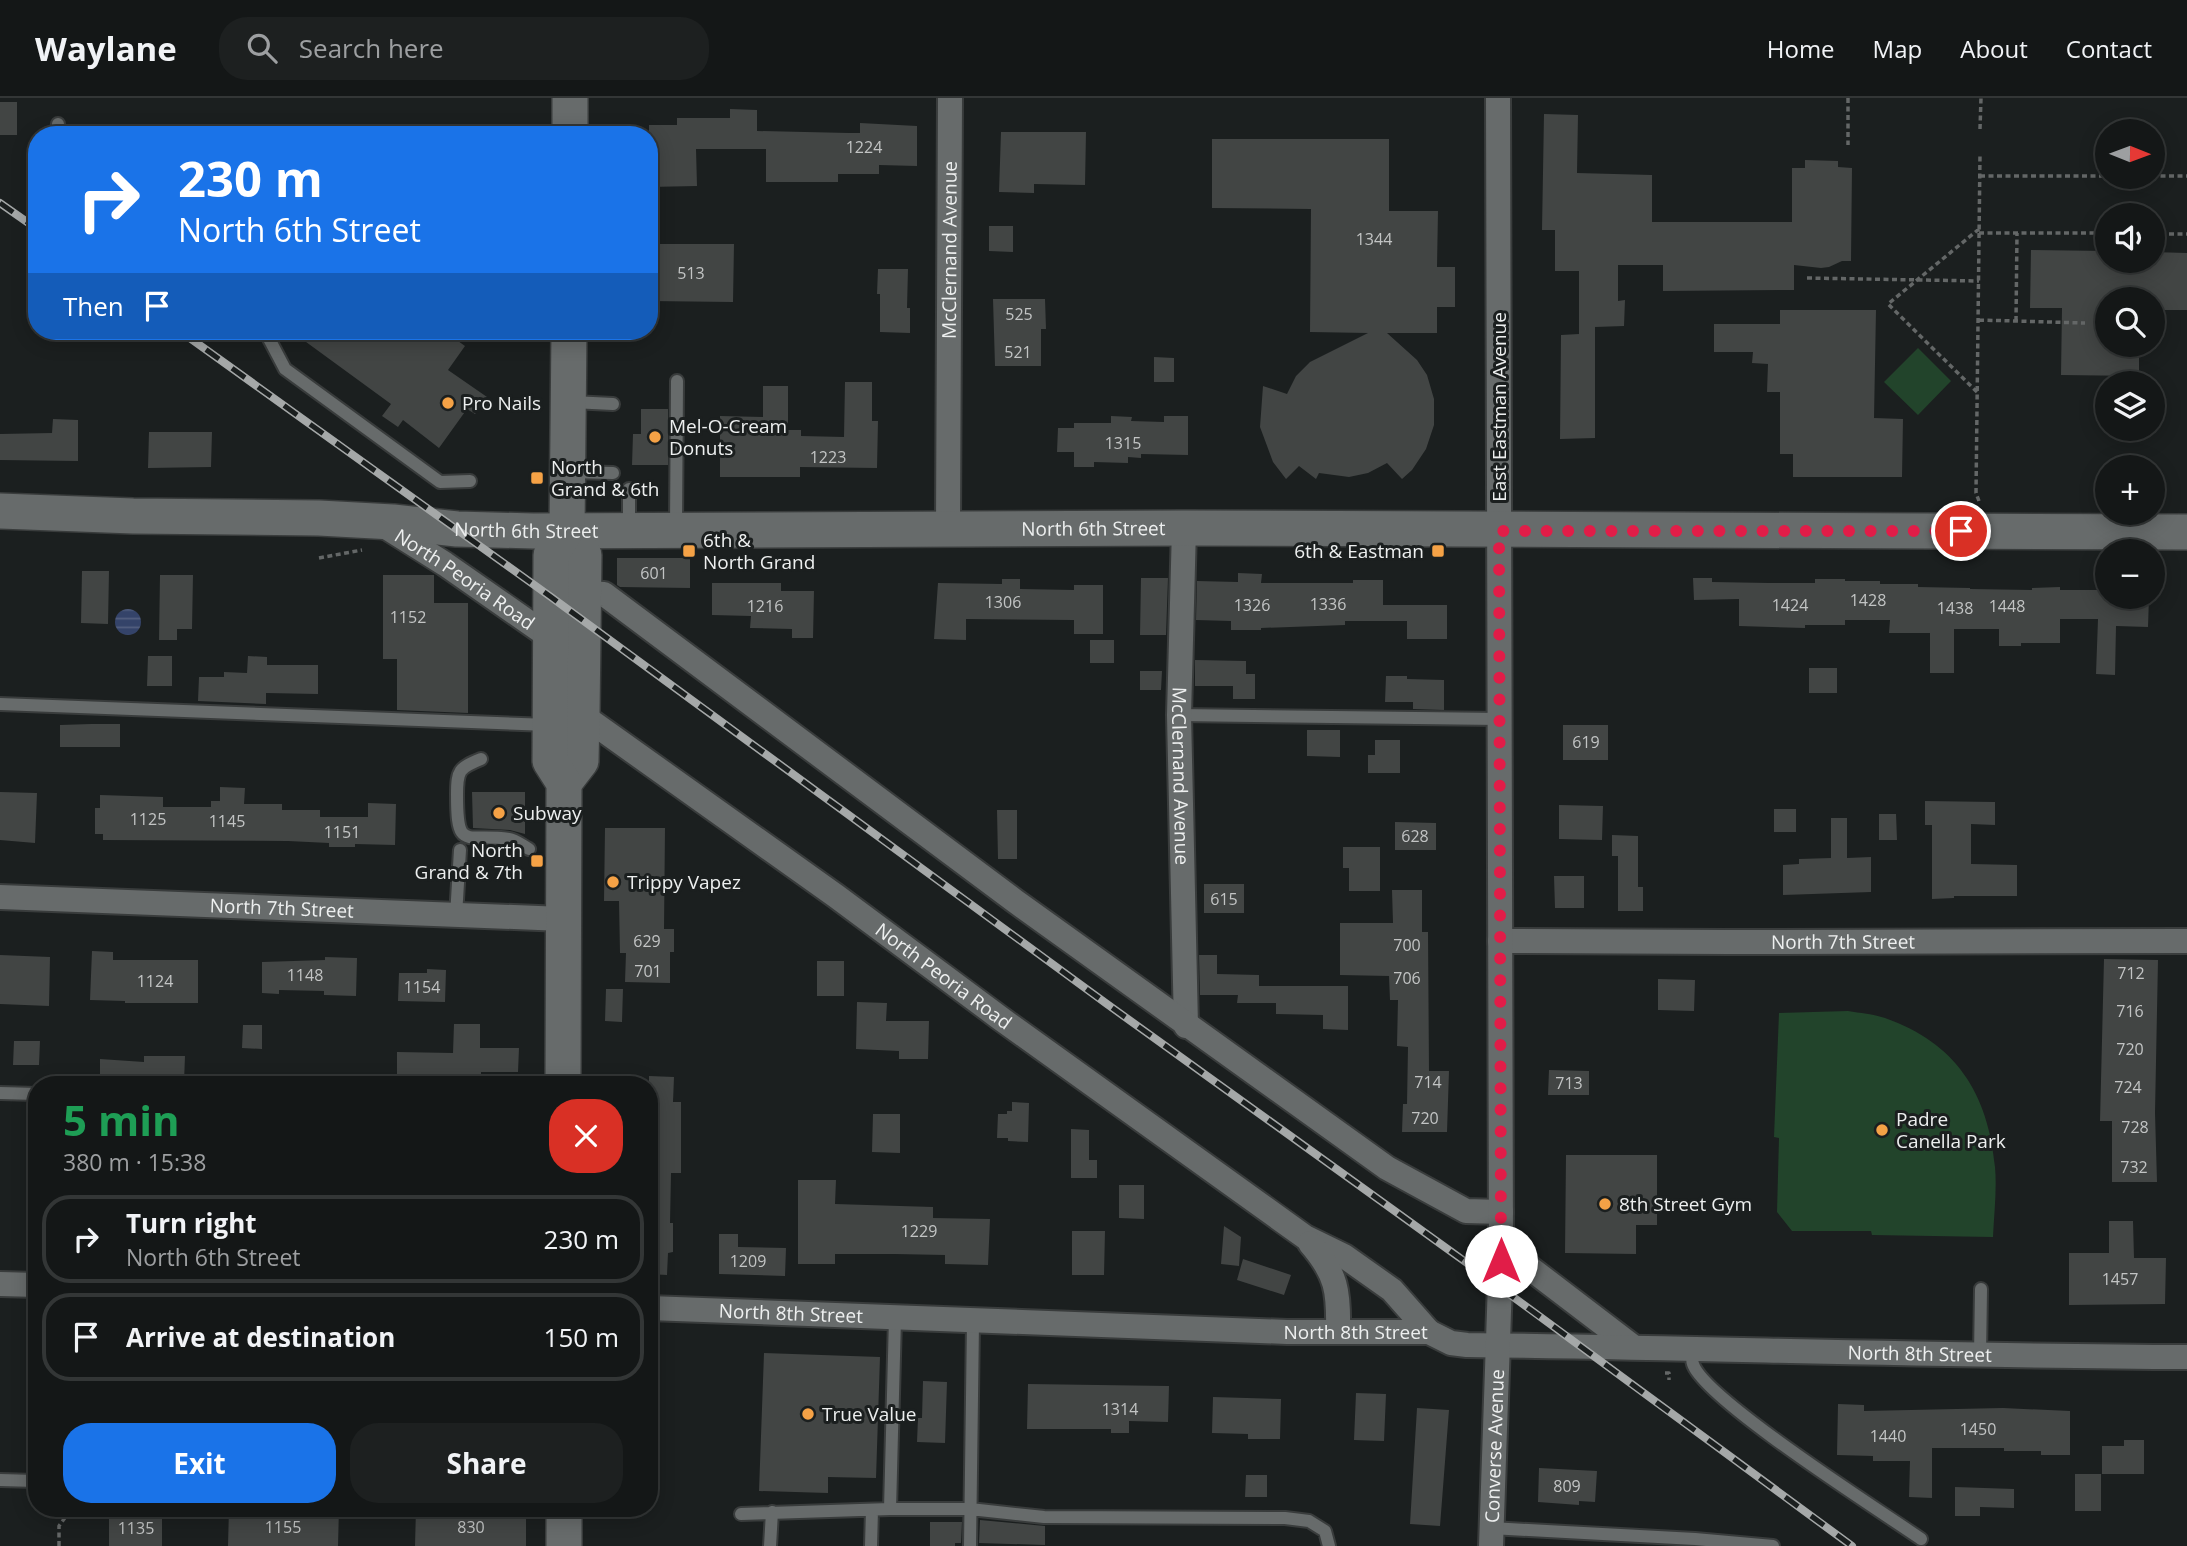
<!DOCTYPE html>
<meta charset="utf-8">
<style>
body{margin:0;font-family:"Open Sans",sans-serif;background:#1d2020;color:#f1f3f6;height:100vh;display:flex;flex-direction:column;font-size:26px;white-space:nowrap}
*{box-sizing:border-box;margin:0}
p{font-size:23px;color:#9d9fa1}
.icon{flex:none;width:38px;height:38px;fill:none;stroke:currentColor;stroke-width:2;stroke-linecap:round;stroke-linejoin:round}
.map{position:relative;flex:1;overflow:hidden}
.panel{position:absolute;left:28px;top:978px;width:630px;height:441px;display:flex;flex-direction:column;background:#141717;border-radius:28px;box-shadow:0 4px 18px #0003,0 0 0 2px #333636}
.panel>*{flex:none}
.hud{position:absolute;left:28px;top:28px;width:630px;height:214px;border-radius:28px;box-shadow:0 4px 18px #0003,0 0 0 2px #333636;background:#1a73e8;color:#fff;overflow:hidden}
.needle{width:46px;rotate:91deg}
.tools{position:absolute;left:2095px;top:21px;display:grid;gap:14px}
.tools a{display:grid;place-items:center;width:70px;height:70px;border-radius:50%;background:#141717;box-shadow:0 4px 18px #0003,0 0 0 2px #333636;font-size:35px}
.pin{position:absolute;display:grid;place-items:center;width:60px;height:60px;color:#fff;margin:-30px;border:4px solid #fff;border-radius:50%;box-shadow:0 2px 7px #0007}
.me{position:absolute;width:77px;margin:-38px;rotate:0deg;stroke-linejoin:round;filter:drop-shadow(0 0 5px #0008)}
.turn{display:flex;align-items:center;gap:24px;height:147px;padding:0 35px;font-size:32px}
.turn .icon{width:91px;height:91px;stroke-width:2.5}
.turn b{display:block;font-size:49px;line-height:60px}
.then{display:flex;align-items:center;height:66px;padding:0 35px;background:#0003;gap:14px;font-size:26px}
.round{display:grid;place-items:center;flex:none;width:74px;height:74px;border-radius:28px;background:#1d2020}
.summary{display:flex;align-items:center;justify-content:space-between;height:119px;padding:0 35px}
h1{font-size:42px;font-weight:700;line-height:52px;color:#1e9e55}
.primary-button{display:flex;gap:14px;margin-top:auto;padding:14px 35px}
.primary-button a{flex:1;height:80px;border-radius:28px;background:#1a73e8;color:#fff;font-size:28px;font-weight:700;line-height:80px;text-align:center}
.primary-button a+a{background:#1d2020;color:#f1f3f6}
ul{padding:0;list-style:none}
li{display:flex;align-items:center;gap:21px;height:88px;margin:0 14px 10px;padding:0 21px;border:4px solid #333636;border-radius:28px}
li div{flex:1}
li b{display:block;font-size:26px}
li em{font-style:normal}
header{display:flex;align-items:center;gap:42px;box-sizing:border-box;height:98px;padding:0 35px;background:#141717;border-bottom:2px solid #333636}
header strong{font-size:33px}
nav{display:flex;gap:38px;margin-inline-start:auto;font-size:24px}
.search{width:490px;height:63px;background:#1d2020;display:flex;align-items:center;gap:18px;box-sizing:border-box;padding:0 24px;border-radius:28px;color:#9d9fa1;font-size:26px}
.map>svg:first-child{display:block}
.green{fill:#22442b}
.water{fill:url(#water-rules)}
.building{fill:#424544}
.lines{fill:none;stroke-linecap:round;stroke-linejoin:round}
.lane-casing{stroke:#393c3c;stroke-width:16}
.street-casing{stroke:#393c3c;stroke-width:28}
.secondary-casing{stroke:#393c3c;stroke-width:38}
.path{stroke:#646767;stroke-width:3.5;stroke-dasharray:5 3.5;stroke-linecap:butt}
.lane{stroke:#676b6b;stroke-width:12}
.street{stroke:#676b6b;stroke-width:24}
.secondary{stroke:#676b6b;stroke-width:35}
.rail-casing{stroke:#a5a8a8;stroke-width:8}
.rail{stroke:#1b1f1f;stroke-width:5;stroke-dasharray:16;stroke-linecap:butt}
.route{stroke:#e11d48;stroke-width:12;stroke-dasharray:0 21.6}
.poi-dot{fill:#f5a246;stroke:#1b1f1f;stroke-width:2.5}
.labels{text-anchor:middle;stroke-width:6;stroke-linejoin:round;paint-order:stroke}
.number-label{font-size:16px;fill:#c2c4c4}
.street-label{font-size:19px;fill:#edefef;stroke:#1b1f1f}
.poi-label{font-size:19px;fill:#edefef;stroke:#1b1f1f;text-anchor:start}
</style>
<header>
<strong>Waylane</strong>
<div class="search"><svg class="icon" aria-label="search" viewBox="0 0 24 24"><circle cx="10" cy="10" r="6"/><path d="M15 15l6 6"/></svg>Search here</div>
<nav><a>Home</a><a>Map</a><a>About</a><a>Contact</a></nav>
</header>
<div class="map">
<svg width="2187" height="1448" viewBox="0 0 2187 1448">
<defs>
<pattern id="water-rules" width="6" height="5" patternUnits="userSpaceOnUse" patternTransform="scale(1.75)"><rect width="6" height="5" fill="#344369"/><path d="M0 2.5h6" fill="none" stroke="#525e7f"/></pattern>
</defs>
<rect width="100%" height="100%" fill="#1b1f1f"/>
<path class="green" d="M1918,250l33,33 -33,34 -34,-33z
M1848,913c12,2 25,3 37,7 71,25 103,75 110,149 2,23 -1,47 -2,70l-121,-2 -1,-4h-79l-15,-19 2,-74 -5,-1 5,-124z"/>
<path class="water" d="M115 524a13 13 0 1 1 26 0a13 13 0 1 1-26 0Z"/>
<path class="building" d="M0,4h17v33h-17z
M730,11l27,1v21l92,2h11v-10l57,3v40l-38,-1v9h-41v8h-72v-33h-70l1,37 -48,1v-62h28v-7h53z
M1544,16l34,1 -1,58 75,2v47h140v-54h13v-8l33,1v6l14,1 -1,93h-9l-13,6 -8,1 -27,-3v25l-131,1v-26h-45v36l7,-1 -1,26 -29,1v111l-35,1 1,-104 18,-1v-63h-24v-41h-13z
M1001,34h85l-1,53 -51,-1v9l-35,-1z
M1212,41h177v72h49l-1,56h18v40h-18v26h-50l30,27 10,15 7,24v26l-8,24 -14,21 -10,9 -15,-16 -19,10 -19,4 -30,-4 -3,6 -17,-13 -13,13 -13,-17 -13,-35 3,-41 24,8 9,-18 14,-14 58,-29 -58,-1 1,-123 -99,-1z
M989,128h24v26l-24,-1z
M649,146h85l-1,58 -84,-1z
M2031,152l76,1v10h45v-9l35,1v57h-35v-11h-45v46h32v31l-78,-1 1,-67h-32z
M878,171h30l-1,39h3v25l-30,-1v-38h-3z
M993,201h52l1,30h-5v37h-46z
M1780,212h96l-2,108 29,1 -1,58h-109v-23h-13v-62h-13l1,-28 -16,-1 1,-11h-39v-28h66z
M291,233h153l21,15 -17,24 39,27 -12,17 -8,-5 -28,39 -36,-28 -5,7 -16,-11 9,-12z
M1154,259l20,1v24h-20z
M845,284h27v39h6l-1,47 -77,-1v10h-80v-61l43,1v-31h25v44h13v6l43,1z
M641,311h27v56h-36l1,-31h8z
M1111,318l21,1 -1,4 33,1v-6h24v39l-47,-1v4l-13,-1v6l-34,-1v5h-20v-15h-17l1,-24h16v-5h37z
M53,321l25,1v41l-78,-1v-26l52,-1z
M149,334h63l-1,35 -63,1z
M617,460h73v30l-70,-1 -3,-2z
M82,473h27l-1,53 -27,-1z
M1238,475l24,1 -1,9h92v-3h30v25h64v34h-40v-18h-62v4l-84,3v2h-30v-9l-35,-1 1,-39 41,1z
M160,477h33l-1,54h-15v11h-18z
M383,477h51v28h34v110l-71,-3v-51h-14z
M1141,480h27l-2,57h-26z
M1693,480h19v4l57,1h46v-4h30v2h35v3h38v3l52,1v1l62,1v-2l28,-1v3h47v7h42l-1,30 -32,-1 -1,49 -19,-1 2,-55h-38v24h-39v3h-22v-17h-45v44h-24v-40h-41l1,-13h-45v5h-40v3l-66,-2v-27l-45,1z
M1002,481h18v10l54,1v-5h29v49h-29v-14l-108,-1v21l-32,-1 4,-56 64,1z
M712,485h69v8h33l-1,47h-21v-9l-42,-1 1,-12 -39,-1z
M1090,542h24v23h-24z
M148,558h24v30h-25z
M248,558l19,1v8h51v29l-52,-1v11l-68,-3 1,-24h25v-5l23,1z
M1195,562l51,1v13h9v25h-22v-13h-38z
M1809,570h28v25h-28z
M1140,573h22l-1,19h-21z
M1386,578h21v3l37,1v30l-31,-1v-7h-28z
M91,626h29v23h-60v-22z
M1563,627h45v35h-45z
M1307,632h33v27l-33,-1z
M1375,642h25v33h-32v-18h7z
M220,689l25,1 -1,16h38v6h38v7h48v-14l28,1 -1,41 -40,-1v3h-26v-4l-41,-2 -185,-1v-6h-8v-26h5v-13l63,2v10h48v-6h9z
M0,694l37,1 -2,50 -35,-3z
M472,694h53v42l-15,-4 -37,-2z
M1925,703l70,1v23l-24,-1v40l46,1v31h-63v2l-22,1v-74h-7z
M1559,707l44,1 -1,34 -43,-1z
M1774,711h22v23h-22z
M997,712h20v49h-19z
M1879,716h17l1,26h-18z
M1831,720h16v40l24,-1v35l-88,3v-30l16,-1v-5l32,-1z
M1395,724l41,1v27h-41z
M605,730h60l-1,101h10v23h-4v31l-45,-1 1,-29h-6l-1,-52h-15z
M1612,737l26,1v51h5v24h-25v-55h-6z
M1343,749h37v44h-31v-23h-6z
M1554,778h30v32h-29z
M1204,786h40v29h-40z
M1392,792h30v42h6l1,139h20l-2,61h-45l1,-28h4l1,-57 -11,-1 1,-46h-8l-1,-24 -49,-1v-52h53z
M92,853l21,1v8h85v43h-73v-2l-35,-1z
M0,857l50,2 -1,49 -49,-2z
M1199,857h18v19l42,1v11h89v44l-25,-1v-14l-47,-1v-11h-39l1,-8h-38z
M325,859l32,1 -1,38 -32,-1v-4l-45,-1v4l-17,-1v-31l63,-2z
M2104,861l54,1 -3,153 2,69h-45v-61h-12z
M817,863h27v35h-27z
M427,871l19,1 -1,32 -47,-1 1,-28h28z
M1658,881l37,1 -1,31 -36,-1z
M606,891h17l-1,33 -17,-1z
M857,904l30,1 -1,18h43l-1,38h-29v-8l-43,-2z
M454,926h26v24h39l-1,24h-37v13h-11l-24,-9v9h-49v-33l56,1z
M243,927h19v24l-20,-1z
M14,943h26l-1,24h-26z
M144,958h41l-1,26 -84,-1v-22l44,3z
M1549,972l40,1v24h-41z
M649,978l25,1 -1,25h8v71h-10l-1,50h3v29l-5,1 -1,22 -18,-1z
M1012,1004l17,1 -1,39 -20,-1v-3h-11l1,-24h9v-3h5z
M873,1016h27v39l-28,-1z
M1071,1031l18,1v30h8v18h-26z
M1566,1057h91v70h-21v29l-71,-1z
M798,1082h38l-1,24 98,3v11l57,1 -2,46 -43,-1v-9l-50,-1h-60v10h-37z
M1119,1087h25v34l-25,-1z
M2109,1123h24l1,37h32l-1,46 -96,1v-52h40z
M1224,1128l17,11 -2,29 -18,-2z
M1072,1133h33l-1,44h-32z
M719,1136h19v13l48,1 -1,28 -66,-2z
M1243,1161l48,16 -7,20 -47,-15z
M764,1255l116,4 -4,121 -48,-1v16l-69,-2z
M923,1283l24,1 -2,61 -28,-1 1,-24h4z
M1028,1286l141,2 -1,36 -39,-1v12h-18v-4h-84z
M1356,1295l30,1 -2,47 -30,-1z
M1213,1299l68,2 -1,40h-32v-5l-36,-1z
M1838,1306l26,1v6l139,-3 67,3v44h-29v-4h-37v-3h-72v50l-23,-1 1,-36h-37v-5l-36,-1z
M1417,1310l32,2 -9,116 -30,-2z
M2124,1342h20v34h-42v-28h22z
M1539,1370l58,3 -2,31 -16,-1v4l-41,-3z
M2075,1376h26v37h-26z
M1246,1377h21v22h-22z
M1955,1389l59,2v19l-34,-1v9h-25z
M112,1410h50v38h-53v-36z
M229,1410h110l-1,38h-110z
M416,1410h110v38h-111z
M980,1422l65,6v19l-66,-2z
M930,1424h32l-1,21h-6v3h-25z"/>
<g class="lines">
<defs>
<path id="lane" d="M58,26v11
M265,233l20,38 155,113 30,-1
M572,304l41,2
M571,374l42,1
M676,430l1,-147
M629,432v-41
M0,606l549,21
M1179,617l321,4
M481,661c-22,9 -24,11 -24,36 0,57 8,38 52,44 7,1 14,7 20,10
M456,818l4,-66
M0,995l37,1
M895,1220l-5,191h80l74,8 241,1 24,3 16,10 4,15
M1693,1250c0,4 -2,11 0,16 11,35 189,148 228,175
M1980,1258l1,-67
M0,1382l36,1
M741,1416l149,-5
M1491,1430l204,11 78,7
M770,1448l2,-34
M871,1448l1,-36
M970,1448l3,-224"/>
<g id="street">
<path id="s1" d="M383,427l62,39 106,74"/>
<path id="s2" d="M948,430l2,-430"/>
<path id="s3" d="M1184,430l-5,187 7,311"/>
<path d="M583,495l21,1 411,307 372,267 79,43 35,1"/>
<path id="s4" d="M582,617l254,181 164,122 305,219 39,19 48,34 37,42"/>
<path id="s5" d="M0,799l563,22"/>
<path id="s6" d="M1500,843l225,1 462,-1"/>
<path d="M1310,1145c27,31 29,49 28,89"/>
<path d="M1501,1163l21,1 110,84"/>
<path d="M0,1186l37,1"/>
<path id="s7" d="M649,1210l638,24h142l22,11 16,2c240,3 480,11 720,12"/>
<path id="s8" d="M1491,1448l10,-293 -3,-1155"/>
</g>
<g id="secondary">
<path d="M570,37v-37"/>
<path id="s9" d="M0,413l133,5 186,2 74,4 64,7 76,2 651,-3 1003,4"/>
<path d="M564,685l17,-22 1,-46 2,-160 -17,-26"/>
<path d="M563,987l1,-302 -14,-22 1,-206 16,-26 2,-198"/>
<path d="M564,1410v38"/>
</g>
</defs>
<use href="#lane" class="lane-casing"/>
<use href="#street" class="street-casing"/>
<use href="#secondary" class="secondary-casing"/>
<path class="path" d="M1848,0v47
M1980,31l1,-31
M1980,78h127
M2152,78h35
M1979,135h128
M2152,136h35
M1807,180l172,3
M1979,222l106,3
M2016,223l1,-88
M1977,294l-89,-88 91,-75
M1979,403l-3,-8 4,-338
M319,460l43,-8
M1665,1275h4v7
M59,1448v-20l13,-18"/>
<use href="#lane" class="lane"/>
<use href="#street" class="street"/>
<use href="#secondary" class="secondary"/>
<defs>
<path id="rail" d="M0,105l37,26
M180,233l371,266 556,407 360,259 385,283"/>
</defs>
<use href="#rail" class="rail-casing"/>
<use href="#rail" class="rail"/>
</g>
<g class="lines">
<path class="route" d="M1501,1163l-2,-730h462"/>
</g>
<g class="poi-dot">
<circle cx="448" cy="305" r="7"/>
<circle cx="655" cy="339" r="7"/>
<rect x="530" y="373" width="14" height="14" rx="3.5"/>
<rect x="682" y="446" width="14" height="14" rx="3.5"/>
<rect x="1431" y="446" width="14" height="14" rx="3.5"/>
<circle cx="499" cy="715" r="7"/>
<rect x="530" y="756" width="14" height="14" rx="3.5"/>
<circle cx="613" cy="784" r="7"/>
<circle cx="1882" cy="1032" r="7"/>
<circle cx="1605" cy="1106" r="7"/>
<circle cx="808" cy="1316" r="7"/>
</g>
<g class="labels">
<g class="number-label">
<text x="864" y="55">1224</text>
<text x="1374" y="147">1344</text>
<text x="691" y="181">513</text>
<text x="1019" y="222">525</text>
<text x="1018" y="260">521</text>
<text x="1123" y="351">1315</text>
<text x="828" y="365">1223</text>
<text x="654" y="481">601</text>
<text x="1868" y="508">1428</text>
<text x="1003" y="510">1306</text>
<text x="1328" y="512">1336</text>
<text x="1252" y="513">1326</text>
<text x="1790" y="513">1424</text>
<text x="765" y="514">1216</text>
<text x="2007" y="514">1448</text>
<text x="1955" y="516">1438</text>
<text x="408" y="525">1152</text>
<text x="1586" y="650">619</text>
<text x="148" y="727">1125</text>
<text x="227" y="729">1145</text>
<text x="342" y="740">1151</text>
<text x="1415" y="744">628</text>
<text x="1224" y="807">615</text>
<text x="647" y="849">629</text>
<text x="1407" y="853">700</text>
<text x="648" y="879">701</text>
<text x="2131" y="881">712</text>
<text x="305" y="883">1148</text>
<text x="1407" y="886">706</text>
<text x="155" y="889">1124</text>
<text x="422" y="895">1154</text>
<text x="2130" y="919">716</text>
<text x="2130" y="957">720</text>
<text x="1428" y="990">714</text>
<text x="1569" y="991">713</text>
<text x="2128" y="995">724</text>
<text x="1425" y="1026">720</text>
<text x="2135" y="1035">728</text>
<text x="2134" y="1075">732</text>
<text x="919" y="1139">1229</text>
<text x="748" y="1169">1209</text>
<text x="2120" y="1187">1457</text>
<text x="1120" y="1317">1314</text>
<text x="1978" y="1337">1450</text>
<text x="1888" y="1344">1440</text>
<text x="1567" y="1394">809</text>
<text x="283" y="1435">1155</text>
<text x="471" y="1435">830</text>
<text x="136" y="1436">1135</text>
</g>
<g class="street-label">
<text dy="7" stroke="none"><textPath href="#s2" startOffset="278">McClernand Avenue</textPath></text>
<text transform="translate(1499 309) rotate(-90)" y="7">East Eastman Avenue</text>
<text dy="7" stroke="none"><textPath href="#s9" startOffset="1094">North 6th Street</textPath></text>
<text dy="7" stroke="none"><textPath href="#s9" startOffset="527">North 6th Street</textPath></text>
<text dy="7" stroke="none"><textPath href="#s1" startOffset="98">North Peoria Road</textPath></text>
<text dy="7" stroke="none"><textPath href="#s3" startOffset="248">McClernand Avenue</textPath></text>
<text dy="7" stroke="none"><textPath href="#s5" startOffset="282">North 7th Street</textPath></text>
<text dy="7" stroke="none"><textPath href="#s6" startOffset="343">North 7th Street</textPath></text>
<text dy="7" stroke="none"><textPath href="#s4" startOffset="446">North Peoria Road</textPath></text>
<text dy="7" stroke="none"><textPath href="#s7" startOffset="142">North 8th Street</textPath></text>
<text dy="7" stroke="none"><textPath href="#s7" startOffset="707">North 8th Street</textPath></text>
<text dy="7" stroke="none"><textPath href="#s7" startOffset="1274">North 8th Street</textPath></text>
<text dy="7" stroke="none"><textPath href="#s8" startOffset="100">Converse Avenue</textPath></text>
</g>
<g class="poi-label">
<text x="462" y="312">Pro Nails</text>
<text x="669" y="335">Mel-O-Cream<tspan x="669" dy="22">Donuts</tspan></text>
<text x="551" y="376">North<tspan x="551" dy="22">Grand &amp; 6th</tspan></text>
<text x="703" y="449">6th &amp;<tspan x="703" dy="22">North Grand</tspan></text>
<text x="1424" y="460" text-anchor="end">6th &amp; Eastman</text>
<text x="513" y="722">Subway</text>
<text x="523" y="759" text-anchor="end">North<tspan x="523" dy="22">Grand &amp; 7th</tspan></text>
<text x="627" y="791">Trippy Vapez</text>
<text x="1896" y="1028">Padre<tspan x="1896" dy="22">Canella Park</tspan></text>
<text x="1619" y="1113">8th Street Gym</text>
<text x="822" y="1323">True Value</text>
</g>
</g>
</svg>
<div class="tools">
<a><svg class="needle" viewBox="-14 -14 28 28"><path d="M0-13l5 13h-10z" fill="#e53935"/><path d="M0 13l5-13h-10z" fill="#9d9fa1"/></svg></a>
<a><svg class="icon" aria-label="sound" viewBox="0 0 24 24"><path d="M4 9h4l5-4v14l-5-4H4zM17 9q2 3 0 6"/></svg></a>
<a><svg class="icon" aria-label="search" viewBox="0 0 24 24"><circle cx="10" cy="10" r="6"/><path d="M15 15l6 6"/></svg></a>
<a><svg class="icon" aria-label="layers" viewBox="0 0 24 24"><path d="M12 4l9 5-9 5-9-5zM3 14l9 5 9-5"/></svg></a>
<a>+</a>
<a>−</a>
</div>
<div class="pin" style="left:1961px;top:433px;background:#d93025"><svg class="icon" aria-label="arrive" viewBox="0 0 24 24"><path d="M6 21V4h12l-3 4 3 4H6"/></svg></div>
<svg class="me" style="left:1501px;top:1163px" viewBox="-20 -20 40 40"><circle r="19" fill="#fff"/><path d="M0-13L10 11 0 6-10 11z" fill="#e11d48"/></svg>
<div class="hud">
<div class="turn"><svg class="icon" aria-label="right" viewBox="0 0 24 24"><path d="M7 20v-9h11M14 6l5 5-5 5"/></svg><div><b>230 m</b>North 6th Street</div></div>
<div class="then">Then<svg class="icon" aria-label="arrive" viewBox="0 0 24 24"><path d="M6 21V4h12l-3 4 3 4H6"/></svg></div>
</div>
<section class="panel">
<div class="summary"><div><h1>5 min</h1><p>380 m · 15:38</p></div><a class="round" style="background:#d93025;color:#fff"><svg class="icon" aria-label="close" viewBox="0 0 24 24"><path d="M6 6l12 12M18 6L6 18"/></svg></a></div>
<ul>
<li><svg class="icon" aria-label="right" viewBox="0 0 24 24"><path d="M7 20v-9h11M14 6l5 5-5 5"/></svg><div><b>Turn right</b><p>North 6th Street</p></div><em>230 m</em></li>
<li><svg class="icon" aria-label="arrive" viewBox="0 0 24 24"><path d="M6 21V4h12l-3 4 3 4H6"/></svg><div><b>Arrive at destination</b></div><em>150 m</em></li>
</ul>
<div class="primary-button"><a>Exit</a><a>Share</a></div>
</section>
</div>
